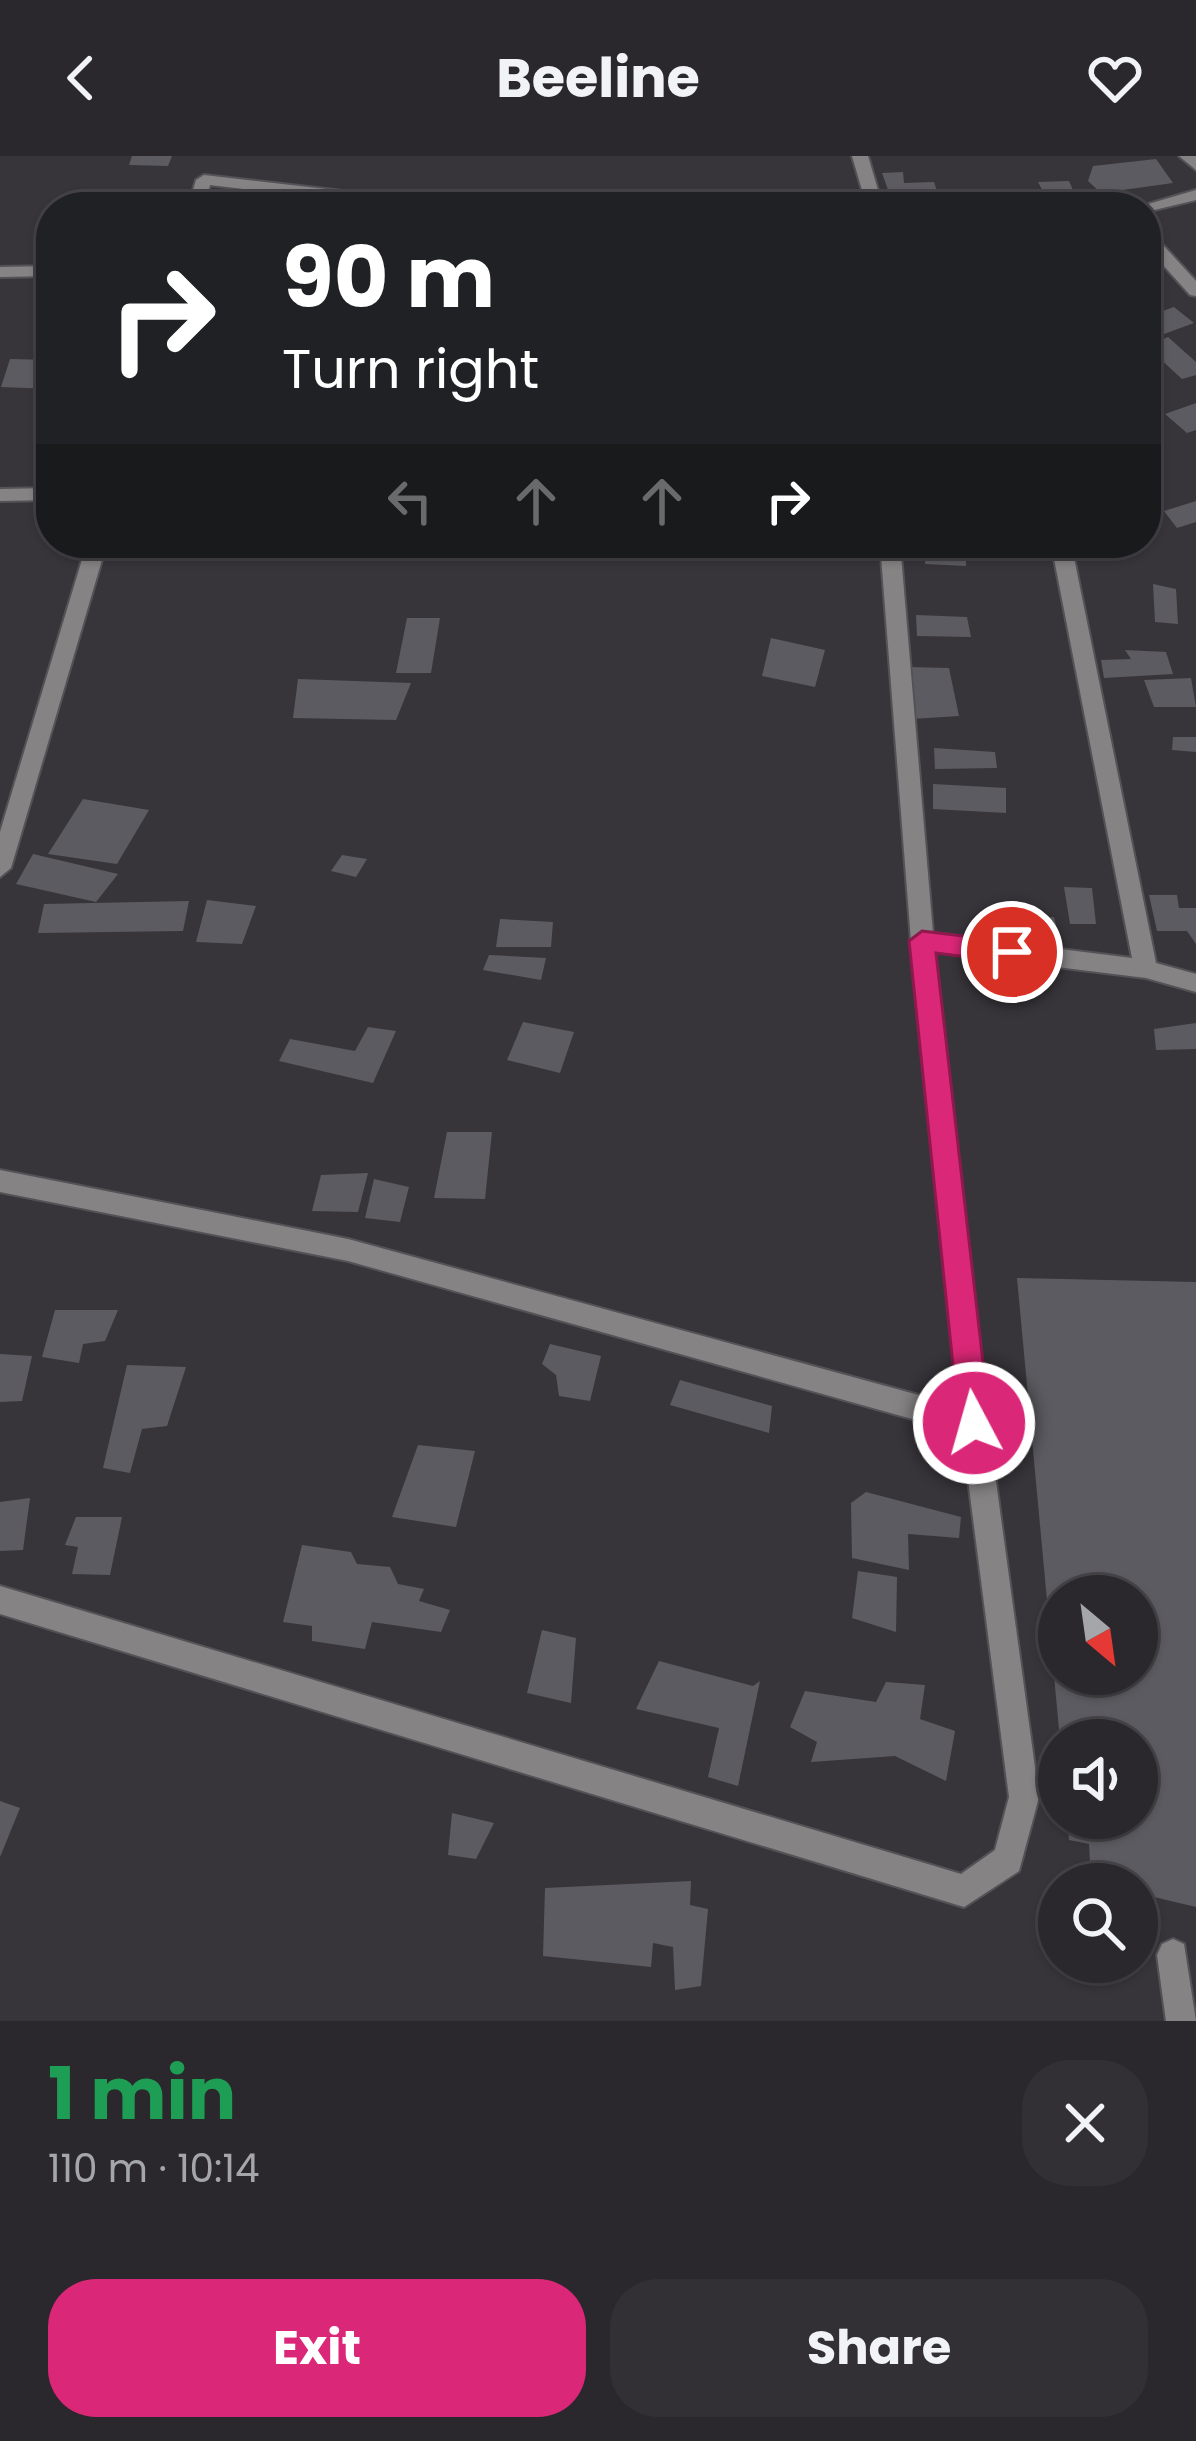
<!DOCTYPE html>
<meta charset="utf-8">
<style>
body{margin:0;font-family:Poppins,sans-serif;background:#323034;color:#f1f3f6;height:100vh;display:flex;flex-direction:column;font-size:45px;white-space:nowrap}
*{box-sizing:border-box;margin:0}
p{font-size:39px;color:#a5a6a9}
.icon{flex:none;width:66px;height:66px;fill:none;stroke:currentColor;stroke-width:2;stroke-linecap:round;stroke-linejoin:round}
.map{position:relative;height:1865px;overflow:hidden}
.side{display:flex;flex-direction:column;background:#2a282c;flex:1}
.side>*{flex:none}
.top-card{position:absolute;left:36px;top:36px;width:1125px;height:366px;border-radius:48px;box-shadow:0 3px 9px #0004,0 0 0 3px #464448;background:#202124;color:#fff;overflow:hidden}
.needle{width:78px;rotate:151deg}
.fabs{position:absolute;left:1038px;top:1419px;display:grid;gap:24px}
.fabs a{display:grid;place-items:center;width:120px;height:120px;border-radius:50%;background:#2a282c;box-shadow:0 3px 9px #0004,0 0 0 3px #464448;font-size:60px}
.pin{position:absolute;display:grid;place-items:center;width:102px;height:102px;color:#fff;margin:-51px;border:6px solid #fff;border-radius:50%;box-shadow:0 3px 12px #0007}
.me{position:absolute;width:132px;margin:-66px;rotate:354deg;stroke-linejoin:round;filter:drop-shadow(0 0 9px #0008)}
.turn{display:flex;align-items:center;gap:42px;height:252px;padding:0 48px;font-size:54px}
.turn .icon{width:156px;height:156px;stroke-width:2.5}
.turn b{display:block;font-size:84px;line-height:102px}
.lanes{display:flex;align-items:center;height:114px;padding:0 48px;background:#0003;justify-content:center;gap:60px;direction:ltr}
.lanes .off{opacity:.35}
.round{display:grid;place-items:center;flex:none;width:126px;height:126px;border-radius:48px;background:#323034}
.head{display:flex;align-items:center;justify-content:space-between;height:204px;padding:0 48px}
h1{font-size:72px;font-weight:700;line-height:90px;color:#1e9e55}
.button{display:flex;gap:24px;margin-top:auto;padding:24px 48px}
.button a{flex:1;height:138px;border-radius:48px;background:#db2777;color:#fff;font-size:48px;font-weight:700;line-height:138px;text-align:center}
.button a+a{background:#323034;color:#f1f3f6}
header{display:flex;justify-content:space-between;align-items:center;height:156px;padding:0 48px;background:#2a282c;font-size:54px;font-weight:700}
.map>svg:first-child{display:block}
.building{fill:#5b5b61;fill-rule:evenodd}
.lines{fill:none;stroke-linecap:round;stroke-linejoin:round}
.street-casing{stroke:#545256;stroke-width:4}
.street{fill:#868385;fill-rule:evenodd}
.route{fill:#db2777;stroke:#8e194d;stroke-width:3}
</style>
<header><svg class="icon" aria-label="back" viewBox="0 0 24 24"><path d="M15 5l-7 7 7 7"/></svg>Beeline<svg class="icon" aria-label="heart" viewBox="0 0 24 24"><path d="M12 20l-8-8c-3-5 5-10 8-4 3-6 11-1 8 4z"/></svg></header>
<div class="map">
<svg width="1196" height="1865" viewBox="0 0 1196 1865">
<rect width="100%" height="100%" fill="#38353a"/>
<path class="building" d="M132,0h40l-4,10 -39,-1z
M1156,3l17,24 -72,10 -13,-12 5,-15z
M903,16l1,11 30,-1 6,18 -48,1 -10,-28z
M1069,25l10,23 -28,3 -13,-25z
M714,34l4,8 39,1 1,8 -80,-3 -3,-13z
M805,38l-1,13h-32l2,-12z
M1174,151l20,16 -30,11 -18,-17z
M1168,181l28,25v13l-14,4 -36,-33z
M10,203l41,1v29l-50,-2z
M1196,247v27l-9,3 -22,-19z
M1196,345v21l-19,6 -13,-17z
M926,389h40v21l-41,-2z
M1153,428l23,5 2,35 -23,-2z
M916,459l51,2 4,20 -54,-1z
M407,462h33l-9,55h-35z
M771,482l54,12 -10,37 -53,-11z
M1125,494l41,2 7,22 -69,4 -3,-18 30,-1z
M908,511l41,1 10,48 -47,3z
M1191,522l5,29h-42l-10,-27z
M298,523l113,4 -15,37 -103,-2z
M1173,581h23v15l-24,-2z
M934,592l61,4 2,16 -62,1z
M933,628l73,4v25l-73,-4z
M83,643l66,11 -32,54 -69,-10z
M33,698l85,20 -22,28 -80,-18z
M342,699l25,4 -11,18 -25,-6z
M1064,731l28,1 4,36h-26z
M1149,739h28l2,13h17v36l-9,-13h-30z
M207,744l49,6 -14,38 -46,-2z
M189,745l-6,30 -145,2 6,-29z
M1054,761l5,20 -66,-6v-12z
M500,763l53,3 -2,25h-55z
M489,799l57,3 -5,22 -58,-10z
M523,866l51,10 -14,41 -53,-13z
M1196,867v26l-40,1 -2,-21z
M368,871l28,4 -23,52 -94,-22 11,-22 65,12z
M447,976h45l-7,67 -51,-1z
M368,1017l-10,39 -46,-1 9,-36z
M374,1023l35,8 -9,35 -35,-4z
M1017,1122l179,4v625l-59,-14v-9l-46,-2 -2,-38 -20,-4 -2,-22h70v-78h-77zM1059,1440h78v78h-78z
M55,1154h63l-13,31 -22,3 -4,19 -37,-6z
M550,1188l51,12 -11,45 -31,-5 -3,-21 -14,-11z
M0,1198l32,2 -10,45 -22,1z
M127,1209l59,2 -19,59 -25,3 -12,44 -27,-5z
M680,1224l92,26 -3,27 -99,-28z
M418,1289l57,6 -19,76 -64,-10z
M866,1336l95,25 -2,21 -51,-4 1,36 -57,-12 -1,-55z
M30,1342l-7,52 -23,1v-49z
M76,1361h46l-12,58 -38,-1 6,-27 -13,-2z
M302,1389l49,7 6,12 33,3 8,17 26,5 -5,12 31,9 -9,22 -69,-10 -7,27 -53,-8v-15l-29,-4z
M858,1415l39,6 -1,55 -44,-14z
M542,1474l34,8 -5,65 -44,-10z
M659,1505l94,25 7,-5 -22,105 -30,-9 11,-49 -83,-19z
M886,1526l39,3 -5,34 35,12 -9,50 -51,-25 -84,6 6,-20 -27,-15 15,-36 71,11z
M0,1645l20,7 -20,49z
M452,1657l42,10 -18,36 -28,-4z
M691,1725l-1,24 18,4 -7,77 -26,4 -2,-43 -20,-4 -2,24 -108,-11 2,-68z"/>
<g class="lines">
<defs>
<path id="street" d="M852,0h16l15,51h-16z
M1179,0h17v14z
M204,19l235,27 8,5h-49l-188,-22 -6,22h-16l8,-27z
M1196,34v10l-50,12v-5h-8z
M1146,75l6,2 44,48v15l-6,-1 -44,-49z
M51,110v10l-51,1v-10z
M51,332v12l-51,1v-12z
M87,387h20l-96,325 -11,9v-45z
M880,387h20l33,390 199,25 -81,-415h20l85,420 40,11v18l-50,-14 -211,-26 53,471 51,374 -20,74 -55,36 -964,-293v-28l961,288 34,-24 14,-53 -47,-364 -614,-172 -348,-69v-22l348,69 611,167 -48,-465z
M1173,1783l11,5 12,77h-30l-9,-66 5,-11z"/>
</defs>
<use href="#street" class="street-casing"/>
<use href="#street" class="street"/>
</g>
<path class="route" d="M922,775l90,11 13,10 -13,11 -76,-10 54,470 -5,11 -11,4 -10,-4 -5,-11 -50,-482z"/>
</svg>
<div class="fabs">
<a><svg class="needle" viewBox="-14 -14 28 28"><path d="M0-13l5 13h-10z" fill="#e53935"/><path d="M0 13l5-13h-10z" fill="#a5a6a9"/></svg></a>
<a><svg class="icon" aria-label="sound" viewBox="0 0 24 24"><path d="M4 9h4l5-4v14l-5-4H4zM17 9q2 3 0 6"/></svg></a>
<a><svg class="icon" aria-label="search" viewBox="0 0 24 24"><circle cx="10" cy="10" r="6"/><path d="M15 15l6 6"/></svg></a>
</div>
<div class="pin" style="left:1012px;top:796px;background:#d93025"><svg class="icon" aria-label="arrive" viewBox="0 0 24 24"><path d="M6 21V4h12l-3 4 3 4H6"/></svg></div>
<svg class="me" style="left:974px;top:1267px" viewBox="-20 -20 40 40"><circle r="17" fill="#db2777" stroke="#fff" stroke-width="3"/><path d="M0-11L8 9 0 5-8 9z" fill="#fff"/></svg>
<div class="top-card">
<div class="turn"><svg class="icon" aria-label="right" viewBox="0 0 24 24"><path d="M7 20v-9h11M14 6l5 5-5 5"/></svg><div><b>90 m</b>Turn right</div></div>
<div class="lanes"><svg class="icon off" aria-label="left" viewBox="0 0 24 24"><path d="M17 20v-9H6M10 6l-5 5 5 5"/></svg><svg class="icon off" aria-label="ahead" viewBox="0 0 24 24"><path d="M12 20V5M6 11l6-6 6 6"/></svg><svg class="icon off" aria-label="ahead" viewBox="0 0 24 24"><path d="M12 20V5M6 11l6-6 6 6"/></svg><svg class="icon" aria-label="right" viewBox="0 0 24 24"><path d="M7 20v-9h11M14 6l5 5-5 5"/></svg></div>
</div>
</div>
<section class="side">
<div class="head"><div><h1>1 min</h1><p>110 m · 10:14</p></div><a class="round"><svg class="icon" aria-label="close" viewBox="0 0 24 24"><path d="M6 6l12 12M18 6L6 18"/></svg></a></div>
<div class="button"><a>Exit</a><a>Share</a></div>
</section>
